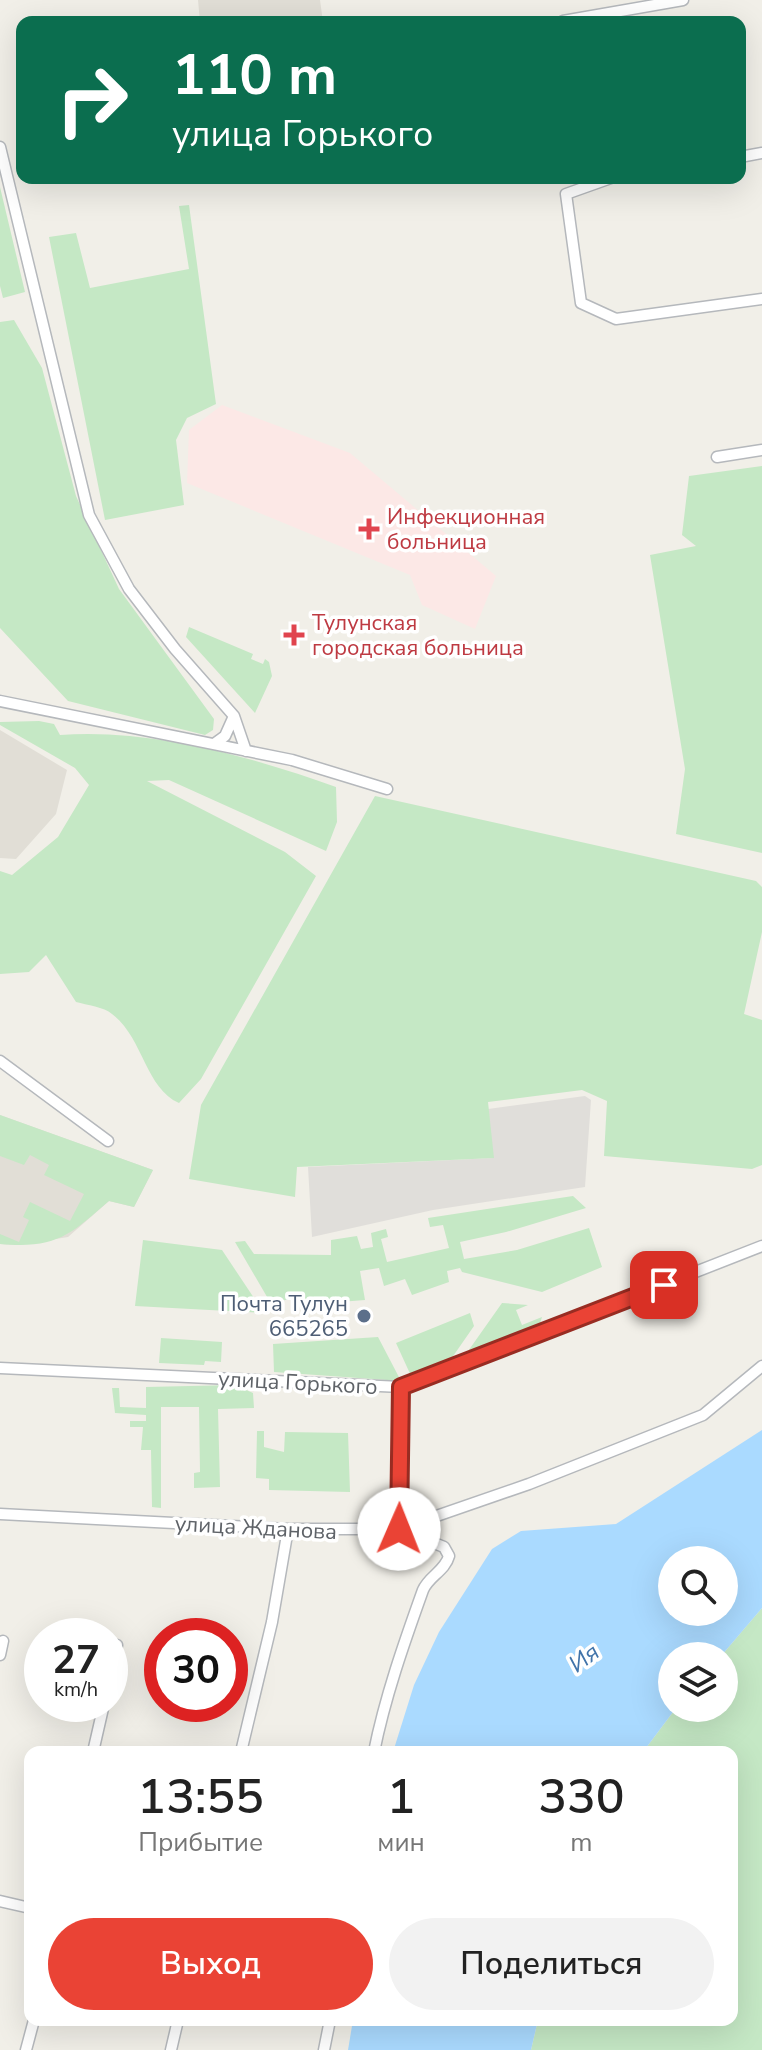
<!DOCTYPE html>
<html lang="ru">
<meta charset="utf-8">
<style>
body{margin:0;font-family:"Nunito Sans",sans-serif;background:#f2f2f2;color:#222;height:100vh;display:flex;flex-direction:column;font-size:30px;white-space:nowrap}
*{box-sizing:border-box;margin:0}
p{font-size:26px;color:#767676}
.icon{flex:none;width:44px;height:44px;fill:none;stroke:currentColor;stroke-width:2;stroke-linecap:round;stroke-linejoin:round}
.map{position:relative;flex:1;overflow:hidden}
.panel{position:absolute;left:24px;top:1746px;width:714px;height:280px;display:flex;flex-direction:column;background:#fff;border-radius:16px;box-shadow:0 8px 32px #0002}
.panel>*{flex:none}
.banner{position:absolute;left:16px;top:16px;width:730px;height:168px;border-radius:16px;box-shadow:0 8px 32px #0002;background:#0b6e4f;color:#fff;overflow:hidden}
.tools{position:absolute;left:658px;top:1546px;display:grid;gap:16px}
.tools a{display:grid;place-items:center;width:80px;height:80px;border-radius:50%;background:#fff;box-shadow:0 8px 32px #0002;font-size:40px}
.speed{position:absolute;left:24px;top:1618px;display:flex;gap:16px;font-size:40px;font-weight:700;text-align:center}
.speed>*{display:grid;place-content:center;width:104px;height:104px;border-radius:50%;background:#fff;box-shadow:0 8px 32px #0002;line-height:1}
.speed small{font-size:20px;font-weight:400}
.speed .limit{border:12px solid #d22;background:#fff;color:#111}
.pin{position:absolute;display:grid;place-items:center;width:68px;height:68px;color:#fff;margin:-34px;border-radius:16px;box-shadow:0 4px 12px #0006}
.me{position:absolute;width:88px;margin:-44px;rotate:1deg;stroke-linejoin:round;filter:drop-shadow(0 0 6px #0008)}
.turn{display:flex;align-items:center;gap:28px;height:168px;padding:0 24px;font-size:36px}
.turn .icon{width:104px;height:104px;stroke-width:2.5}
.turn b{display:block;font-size:56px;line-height:68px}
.eta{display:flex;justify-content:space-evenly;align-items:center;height:136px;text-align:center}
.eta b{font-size:48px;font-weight:600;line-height:56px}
.action{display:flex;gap:16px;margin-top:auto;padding:16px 24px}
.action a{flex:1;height:92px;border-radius:48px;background:#ea4335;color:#fff;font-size:32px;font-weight:600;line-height:92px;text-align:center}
.action a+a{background:#f2f2f2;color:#222}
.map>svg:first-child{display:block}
.industrial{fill:#e0deda}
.education{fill:#e1ded6}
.medical{fill:#fce8e6}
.green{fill:#c5e8c5}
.water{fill:#aadaff;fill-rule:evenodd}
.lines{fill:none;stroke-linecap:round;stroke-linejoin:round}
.minor-casing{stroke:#b5b8bc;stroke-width:13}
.minor{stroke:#fff;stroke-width:10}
.route-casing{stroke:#982c22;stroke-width:20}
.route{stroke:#ea4335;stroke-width:14}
.health-dot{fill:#e0444e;stroke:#fff;stroke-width:3}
.service-dot{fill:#5c6f8a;stroke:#fff;stroke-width:3}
.labels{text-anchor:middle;stroke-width:7;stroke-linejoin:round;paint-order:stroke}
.health-label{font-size:22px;fill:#be3a42;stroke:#fff;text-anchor:start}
.service-label{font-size:22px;fill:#4e5e75;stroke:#fff;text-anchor:end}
.street-label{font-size:22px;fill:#5f6368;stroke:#fff}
.water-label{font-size:24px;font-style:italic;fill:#4174aa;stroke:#fff}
</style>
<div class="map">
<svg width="762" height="2050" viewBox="0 0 762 2050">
<rect width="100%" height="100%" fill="#f1efe8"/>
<path class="industrial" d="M585,1096l6,4 -6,87 -152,23 -121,27 -4,-70 185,-9 -5,-49z"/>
<path class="education" d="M198,0h122l3,22h-123z
M0,730l67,40 -11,44 -40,45 -16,-1z
M0,1115l153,55 -19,37 -25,-6 -41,36 -50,8 -18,-1z"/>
<path class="medical" d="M222,405l128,48 146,123 -21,53 -53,-24 -12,-30 -223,-92 2,-53z"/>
<path class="green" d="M0,187l25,105 -22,6 -3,-12z
M189,205l27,199 -29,14 -11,22 8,65 -79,15 -56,-283 27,-4 14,55 99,-19 -10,-63z
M14,320l28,48 34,128 43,93 95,130 -1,11 -8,5 -137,-34 -68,-73v-306z
M762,466v387l-86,-19 9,-65 -35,-214 46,-9 -14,-11 7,-59z
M189,627l64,27 -2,5 12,5 2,-5 4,3 3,14 -17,37 -69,-76z
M39,721l15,3 6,11c90,-7 192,22 276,52l1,35 -11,29 -157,-71 -22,1 138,71 31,24 -115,203 -22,24c-34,-15 -36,-66 -67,-89 -8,-7 -25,-9 -36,-12l-30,-47 -17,17 -29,2v-103l12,4 46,-38 31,-52 -14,-17 -75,-43v-3z
M375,796l381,85 6,6v45l-18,82 18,6v145l-10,4 -148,-13 3,-55 -25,-11 -94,12 6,56 -197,9 -2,30 -106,-18 12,-74z
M0,1115l153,55 -19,37 -25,-6c-39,34 -53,48 -109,43v-10l19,8 10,-22 -6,-3 7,-15 40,19 14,-27 -40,-19 5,-10 -19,-10 -6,10 -24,-9z
M573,1196l13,12 -80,24 -46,10 4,17 53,-9 72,-22 13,39 -60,25 -80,-20 -2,-4 -13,3 2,11 -37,13 -7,-16 -21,7 -5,-18 -19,3 5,29 -63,5 -1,-7 -31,4 -35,-60 10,-1 9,13 77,1v-15l26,-4 4,13 12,-2 -2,-14 15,-4 2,8 -7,2 6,23 62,-14 -6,-23 -13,2 -2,-9z
M143,1240l79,10 42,63 -129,-7z
M502,1303l26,2 -12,5 6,15 20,-8 -3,10 -73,27z
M470,1313l4,13 -25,36 -37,16 -16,-35z
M378,1337l23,44 -127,-9 -1,-28z
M161,1338l61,4 -1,20 -16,-1 -1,4 -45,-2z
M235,1385l18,8 1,15 -36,1 2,78 -26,1v-15l6,-1 -1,-65h-38v101l-9,-1 -1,-57h-10l2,-23h-13v-6h16v-6l-31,-2 -3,-25h7l1,19 26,1v-21z
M257,1431h7v16l20,5 1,-20 63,1 2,59 -81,-2v-11l-13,-1z
M762,1608v442h-231l7,-30h194v-268h-89l33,-44h48v-52h-3z"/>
<path class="water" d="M762,1430v178l-41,48h-49v52h4l-33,44h-250l21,-67 25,-53 53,-83 29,-18 95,-7zM672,1560h52v52h-52z
M353,2020h185l-7,30h-183z"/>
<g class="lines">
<defs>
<path id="minor" d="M563,21l120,-21
M0,147l89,368 40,74 46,60 59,67 12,35
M740,157l22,-4
M611,178l-45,16 15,109 35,16 146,-20
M717,457l45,-7
M0,701l292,59 95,29
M214,744l11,-8 9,-20
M0,1061l108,80
M0,1368l401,19 361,-141
M0,1514l288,15h111l130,-45 174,-69 59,-49
M0,1655l3,-14
M110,1677l7,-32
M93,1752l11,-48
M241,1752l31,-130 16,-93
M374,1752c11,-55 30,-109 49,-162 6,-14 22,-19 26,-34l-5,-9 -45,-18 2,-142
M0,1901l30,7
M26,2050l8,-30
M171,2050l7,-30
M324,2050l6,-30"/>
</defs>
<use href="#minor" class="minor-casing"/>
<use href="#minor" class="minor"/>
</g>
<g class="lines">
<defs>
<path id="route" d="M399,1529l2,-142 263,-102"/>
</defs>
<use href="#route" class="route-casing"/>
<use href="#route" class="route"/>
</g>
<g class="health-dot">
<path d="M365 517h8v8h8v8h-8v8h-8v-8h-8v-8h8z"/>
<path d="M290 623h8v8h8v8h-8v8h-8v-8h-8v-8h8z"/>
</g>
<circle class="service-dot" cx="364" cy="1316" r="8"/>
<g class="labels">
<g class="health-label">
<text x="387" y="524">Инфекционная<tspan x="387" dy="25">больница</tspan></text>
<text x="312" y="630">Тулунская<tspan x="312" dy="25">городская больница</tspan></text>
</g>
<g class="service-label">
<text x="348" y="1311">Почта Тулун<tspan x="348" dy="25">665265</tspan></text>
</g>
<g class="street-label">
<text transform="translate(298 1382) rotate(3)" y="8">улица Горького</text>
<text transform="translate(256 1527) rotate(3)" y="8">улица Жданова</text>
</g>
<g class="water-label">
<text transform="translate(584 1658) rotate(-37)" y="8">Ия</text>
</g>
</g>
</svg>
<div class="tools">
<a><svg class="icon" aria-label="search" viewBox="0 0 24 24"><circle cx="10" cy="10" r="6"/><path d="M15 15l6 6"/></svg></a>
<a><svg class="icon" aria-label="layers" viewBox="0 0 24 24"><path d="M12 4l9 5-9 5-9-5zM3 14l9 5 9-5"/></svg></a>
</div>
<div class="speed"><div>27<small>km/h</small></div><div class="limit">30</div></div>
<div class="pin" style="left:664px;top:1285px;background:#d93025"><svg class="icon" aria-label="arrive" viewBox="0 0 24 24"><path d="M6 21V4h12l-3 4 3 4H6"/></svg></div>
<svg class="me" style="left:399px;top:1529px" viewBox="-20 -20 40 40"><circle r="19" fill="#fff"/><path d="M0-13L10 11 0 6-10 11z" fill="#ea4335"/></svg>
<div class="banner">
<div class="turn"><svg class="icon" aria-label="right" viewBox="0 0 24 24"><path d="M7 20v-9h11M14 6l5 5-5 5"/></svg><div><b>110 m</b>улица Горького</div></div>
</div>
<section class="panel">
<div class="eta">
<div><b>13:55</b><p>Прибытие</p></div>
<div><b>1</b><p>мин</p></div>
<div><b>330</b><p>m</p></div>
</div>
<div class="action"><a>Выход</a><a>Поделиться</a></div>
</section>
</div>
